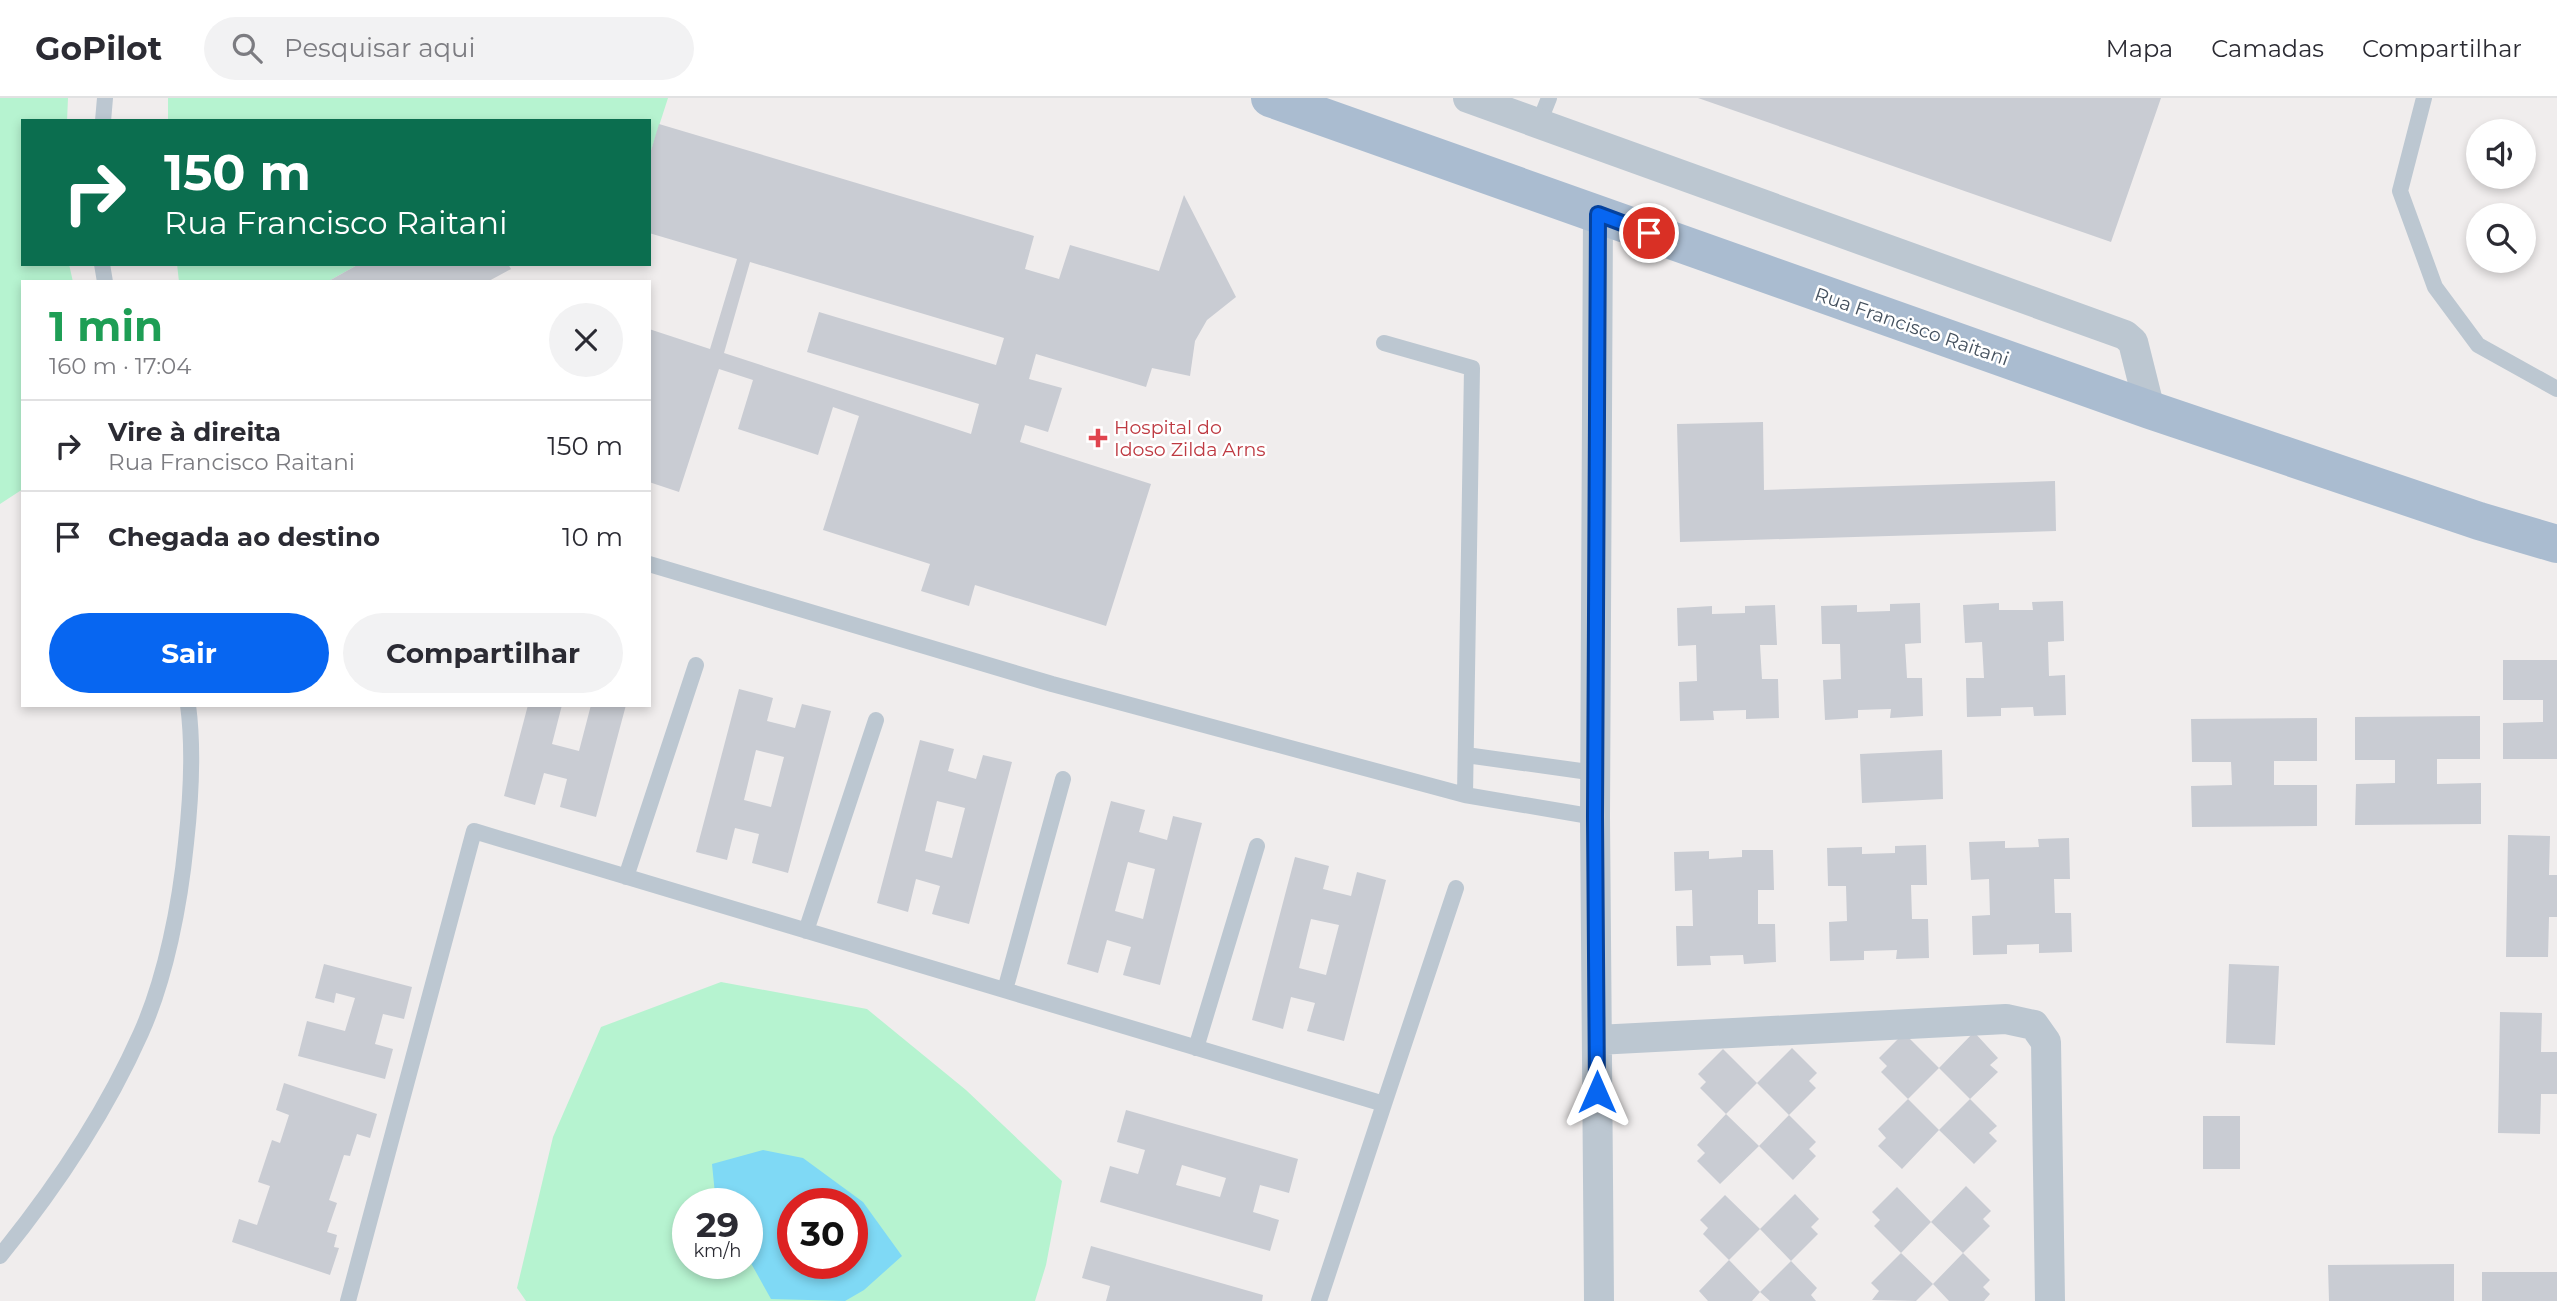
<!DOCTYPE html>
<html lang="pt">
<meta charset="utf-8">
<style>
body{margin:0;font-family:Montserrat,sans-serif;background:#f2f2f3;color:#2b2b33;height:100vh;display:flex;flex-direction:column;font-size:26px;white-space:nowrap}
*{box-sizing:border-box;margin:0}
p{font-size:23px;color:#7c7c81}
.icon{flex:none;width:38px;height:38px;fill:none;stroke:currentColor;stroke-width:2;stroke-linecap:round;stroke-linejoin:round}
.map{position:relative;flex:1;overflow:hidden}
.panel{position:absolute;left:21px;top:182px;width:630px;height:427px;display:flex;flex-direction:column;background:#fff;border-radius:0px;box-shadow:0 4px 10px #0003}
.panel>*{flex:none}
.banner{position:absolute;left:21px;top:21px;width:630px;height:147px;border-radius:0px;box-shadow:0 4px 10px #0003;background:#0b6e4f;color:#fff;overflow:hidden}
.buttons{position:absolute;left:2466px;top:21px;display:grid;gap:14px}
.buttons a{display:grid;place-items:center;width:70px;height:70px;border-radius:50%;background:#fff;box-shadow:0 4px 10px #0003;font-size:35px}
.speed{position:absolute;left:672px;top:1090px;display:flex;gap:14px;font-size:35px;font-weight:700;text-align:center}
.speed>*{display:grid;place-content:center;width:91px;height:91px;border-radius:50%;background:#fff;box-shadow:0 4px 10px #0003;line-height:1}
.speed small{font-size:18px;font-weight:400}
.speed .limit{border:10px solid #d22;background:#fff;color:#111}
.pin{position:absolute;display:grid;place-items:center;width:60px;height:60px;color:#fff;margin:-30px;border:4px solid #fff;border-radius:50%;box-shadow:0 2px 7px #0007}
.me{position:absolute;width:77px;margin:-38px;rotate:0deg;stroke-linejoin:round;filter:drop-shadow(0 0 5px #0008)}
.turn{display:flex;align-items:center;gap:24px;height:147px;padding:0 28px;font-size:32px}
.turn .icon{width:91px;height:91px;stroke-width:2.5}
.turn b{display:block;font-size:49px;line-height:60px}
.round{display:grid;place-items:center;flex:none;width:74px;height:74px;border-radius:37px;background:#f2f2f3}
.headline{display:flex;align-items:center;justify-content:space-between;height:119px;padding:0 28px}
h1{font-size:42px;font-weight:700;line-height:52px;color:#1e9e55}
.action{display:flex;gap:14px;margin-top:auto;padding:14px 28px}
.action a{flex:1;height:80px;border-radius:42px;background:#0766f1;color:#fff;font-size:28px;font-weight:700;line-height:80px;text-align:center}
.action a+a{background:#f2f2f3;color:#2b2b33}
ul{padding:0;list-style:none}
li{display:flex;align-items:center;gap:21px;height:91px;padding:0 28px;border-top:2px solid #e1e1e2}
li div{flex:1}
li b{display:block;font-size:26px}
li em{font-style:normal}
header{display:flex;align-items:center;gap:42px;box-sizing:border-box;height:98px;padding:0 35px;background:#fff;border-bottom:2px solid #e1e1e2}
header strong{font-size:33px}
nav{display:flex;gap:38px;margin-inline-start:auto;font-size:24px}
.search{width:490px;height:63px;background:#f2f2f3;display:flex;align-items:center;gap:18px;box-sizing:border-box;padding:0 24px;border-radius:38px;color:#7c7c81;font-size:26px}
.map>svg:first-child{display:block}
.green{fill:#b6f3d0;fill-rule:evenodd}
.water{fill:#7fd9f5;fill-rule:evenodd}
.building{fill:#c9ccd3;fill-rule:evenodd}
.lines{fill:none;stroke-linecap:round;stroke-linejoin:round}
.service{stroke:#bcc7d1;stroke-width:16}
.minor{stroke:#bcc7d1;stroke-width:30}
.primary{stroke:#aabcd0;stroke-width:38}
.route-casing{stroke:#05429d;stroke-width:18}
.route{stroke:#0766f1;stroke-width:12}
.health-dot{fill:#e0444e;stroke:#fff;stroke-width:2.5}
.labels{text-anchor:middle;stroke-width:5;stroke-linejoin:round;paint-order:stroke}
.street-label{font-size:19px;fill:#44505d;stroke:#fff}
.health-label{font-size:19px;fill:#be3a42;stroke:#fff;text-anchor:start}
</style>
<header>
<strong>GoPilot</strong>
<div class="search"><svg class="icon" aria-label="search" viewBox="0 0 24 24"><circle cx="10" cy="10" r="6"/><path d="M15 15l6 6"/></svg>Pesquisar aqui</div>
<nav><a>Mapa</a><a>Camadas</a><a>Compartilhar</a></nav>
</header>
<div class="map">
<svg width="2557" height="1203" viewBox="0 0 2557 1203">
<rect width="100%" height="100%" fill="#f0eded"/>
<path class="green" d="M0,0h68l-1,23h-44v143h46l4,18h-50v207l-23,15z
M168,0h500l-19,59v-36h-481z
M177,166h182l-32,18h-148z
M721,884l146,27 99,81 96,91 -16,84 -11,36h-509l-9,-13 36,-151 48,-110zM688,1106h59v60h-59zM793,1106h59v60h-59z"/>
<path class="water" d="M763,1052l40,8 60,44 39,54 -38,34 -19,11 -74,-2 -24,-43v-52h-31l-4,-40zM793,1106h59v60h-59z"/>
<path class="building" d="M1698,0h463l-50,144z
M659,26l375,112 -9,33 34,10 11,-34 89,26 25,-76 52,102 -29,23 -12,21 -5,35 -38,-8 -6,19 -110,-33 -7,25 33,9 -14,44 -23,-7 -5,17 131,42 -45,142 -131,-41 -6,21 -48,-15 9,-27 -107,-34 36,-114 -26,-9 -15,48 -80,-26 15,-49 -34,-11 -40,123 -30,-10v-153l61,20 27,-90 -88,-26v-76zM750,164l254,76 -8,27 -177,-53 -12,40 172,52 -8,30 -247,-81z
M359,166h149l3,5 -24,13h-160z
M1763,324l1,68 291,-9 1,50 -376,11 -3,-118z
M2063,503l1,40 -16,1 1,34 16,-1 1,40 -32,1 -1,-9 -32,1v8l-34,1 -1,-39h18l-2,-36 -17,1 -2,-38 36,-2v7h34l-1,-8z
M1920,505l1,40 -16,1 2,34h15l1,38 -33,2 1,-9 -33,1v8l-33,2 -2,-40 18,-1 -1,-35h-18l-1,-38 36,-1v7l33,-1v-7z
M1775,507l2,40h-17l2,34h16l1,39 -33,1v-9l-33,1 1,9 -34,1 -1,-39 18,-1 -1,-36 -18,1 -1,-38 35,-2v8l33,-1v-7z
M2503,562h54v99h-54v-36l40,-1v-22h-40z
M739,591l34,9 -6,23 28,7 7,-24 29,7 -43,162 -36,-10 7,-29 -24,-6 -8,32 -31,-8zM756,652l28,7 -13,50 -27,-7z
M528,607h34l-10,39 27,7 12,-46h35l-30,112 -36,-10 7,-28 -23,-6 -9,32 -31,-9z
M2480,618v43h-43v25l44,-1v41l-126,1 1,-41 39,-1v-23h-40v-43z
M2317,620v43h-43v24h43v41l-125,1 -1,-41 41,-1 -1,-23h-39l-1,-43z
M920,642l34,9 -6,22 28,8 7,-24 29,7 -43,162 -37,-10 8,-28 -24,-7 -8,33 -31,-9zM937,703l28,7 -13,50 -27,-7z
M1942,652l1,49 -81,4 -2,-49z
M1111,703l34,9 -6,22 28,8 6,-24 29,7 -42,162 -37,-10 8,-28 -24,-7 -9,33 -31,-9zM1128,764l27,7 -12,50 -28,-8z
M2508,737l42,1 -1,39h8v42h-8l-1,40h-42z
M2069,740l1,41h-16l1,34h16l1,39 -33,1v-9l-32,1v9l-34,1 -1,-39 18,-1 -1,-36 -18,1 -2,-38 36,-1v7l34,-1 -1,-8z
M1926,747l1,40h-16l1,34h16l1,39 -33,1 1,-9 -33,1v9l-34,1 -1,-39 18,-1 -1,-35h-18l-1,-38 35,-1v7l33,-1v-7z
M1742,752h31l1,40h-16v34h17l1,38 -32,2 -1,-9 -33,1 1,9 -34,1 -1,-40h17l-1,-36 -17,1 -1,-39 35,-1v8l33,-2z
M1295,759l34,9 -6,23 28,7 6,-24 29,8 -42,161 -37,-10 8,-28 -24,-6 -8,32 -31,-9zM1311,821l28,6 -13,50 -27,-7z
M324,866l88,23 -8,32 -21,-5 -8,30 18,5 -8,30 -87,-23 9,-35 38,10 10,-33 -19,-5 -2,10 -19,-5z
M2229,866l50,2 -4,79 -49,-2z
M2500,914l42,1 -1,39h16v42h-16l-1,40 -42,-1z
M1974,934l24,26 -8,7 8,7 -28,27 -31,-31z
M1904,935l35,35 -31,31 -27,-27 6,-6 -8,-8z
M1792,950l25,25 -8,8 7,7 -27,27 -32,-32z
M1723,951l34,34 -31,31 -26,-26 6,-6 -8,-8z
M284,985l93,31 -7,24 -13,-4 -7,22 -6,-1 -15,45 8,3 -10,29 10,3 -3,12 5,1 -9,27 -98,-33 7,-23 18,6 13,-39 -12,-4 14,-42 8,3 9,-28 -13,-5z
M1908,1001l31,31 -37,39 -24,-23 8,-8 -8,-9z
M1970,1001l27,27 -8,7 8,8 -23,23 -35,-34z
M1126,1012l172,49 -9,34 -29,-8 -7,27 26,8 -9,31 -170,-49 10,-36 28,8 7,-24 -28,-8zM1182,1067l44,13 -6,19 -44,-12z
M1726,1016l33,32 30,-31 27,27 -7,7 7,7 -23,24 -34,-34 -39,38 -23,-23 8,-8 -8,-8z
M2203,1018h37v53h-37z
M1966,1088l25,25 -8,8 7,7 -27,27 -32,-31z
M1897,1089l34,35 -30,31 32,31 30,-31 27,27 -7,7 7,7 -6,7h-35l-16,-17 -17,17 -44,-1 7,-9 -8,-8 30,-30 -27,-27 6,-6 -8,-8z
M1795,1096l24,25 -8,8 7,7 -27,27 26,27 -6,7 5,6h-46l-10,-9 31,-31 -31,-32 -31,31 -26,-26 5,-6 -8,-8 25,-25 35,34z
M1091,1148l172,49 -1,6h-156l4,-15 -28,-8z
M1729,1162l31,32 -8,9h-44l-9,-10z
M2454,1166v37h-125l-1,-36z
M2482,1174h75v29h-75z"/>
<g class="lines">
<path class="service" d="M2424,0l-24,93 35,96 43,58 79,44
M103,23l2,-23
M1539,25l10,-25
M102,166l3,18
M649,466l403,120 413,111 7,-427 -88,-25
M1466,657l130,18
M1465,697l130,22
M626,779l70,-212
M806,833l70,-211
M1005,892l58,-211
M1196,950l61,-202
M1384,1006l72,-216
M0,1158c56,-69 105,-142 141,-223 25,-56 39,-129 45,-190 5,-45 8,-93 2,-138
M348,1203l126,-470 910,273 -65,197"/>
<path class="minor" d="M1468,0l657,237 8,7 17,68
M1598,116l-3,603 4,484
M1597,942l409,-21 28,6 12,17 4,259"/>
<path class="primary" d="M1270,0l880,312 329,111 78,23"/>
</g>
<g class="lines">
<defs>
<path id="route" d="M1597,994l-2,-275 3,-603 51,19"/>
</defs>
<use href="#route" class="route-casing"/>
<use href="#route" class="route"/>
</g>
<path class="health-dot" d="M1094.5 329.5h7v7h7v7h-7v7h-7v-7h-7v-7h7z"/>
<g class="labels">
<g class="street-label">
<text transform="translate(1912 228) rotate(19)" y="7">Rua Francisco Raitani</text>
</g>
<g class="health-label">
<text x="1114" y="336">Hospital do<tspan x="1114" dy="22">Idoso Zilda Arns</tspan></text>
</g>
</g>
</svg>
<div class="buttons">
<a><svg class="icon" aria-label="sound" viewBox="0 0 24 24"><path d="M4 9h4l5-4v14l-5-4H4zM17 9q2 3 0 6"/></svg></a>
<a><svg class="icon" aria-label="search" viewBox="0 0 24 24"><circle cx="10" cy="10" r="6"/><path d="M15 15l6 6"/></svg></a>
</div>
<div class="speed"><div>29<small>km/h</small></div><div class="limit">30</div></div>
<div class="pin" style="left:1649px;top:135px;background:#d93025"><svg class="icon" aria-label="arrive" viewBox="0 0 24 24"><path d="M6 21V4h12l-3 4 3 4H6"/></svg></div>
<svg class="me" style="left:1597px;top:994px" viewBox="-20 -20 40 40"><path d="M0-17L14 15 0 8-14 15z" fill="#0766f1" stroke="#fff" stroke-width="4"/></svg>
<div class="banner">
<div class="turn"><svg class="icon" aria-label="right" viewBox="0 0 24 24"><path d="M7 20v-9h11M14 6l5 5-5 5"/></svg><div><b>150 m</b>Rua Francisco Raitani</div></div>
</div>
<section class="panel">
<div class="headline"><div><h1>1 min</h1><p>160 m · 17:04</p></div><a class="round"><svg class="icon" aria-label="close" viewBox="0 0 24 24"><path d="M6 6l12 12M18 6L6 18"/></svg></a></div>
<ul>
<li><svg class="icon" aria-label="right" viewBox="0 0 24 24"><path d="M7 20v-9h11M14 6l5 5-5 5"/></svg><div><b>Vire à direita</b><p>Rua Francisco Raitani</p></div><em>150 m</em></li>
<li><svg class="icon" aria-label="arrive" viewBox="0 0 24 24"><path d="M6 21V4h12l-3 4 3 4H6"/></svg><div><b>Chegada ao destino</b></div><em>10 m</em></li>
</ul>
<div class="action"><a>Sair</a><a>Compartilhar</a></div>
</section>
</div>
